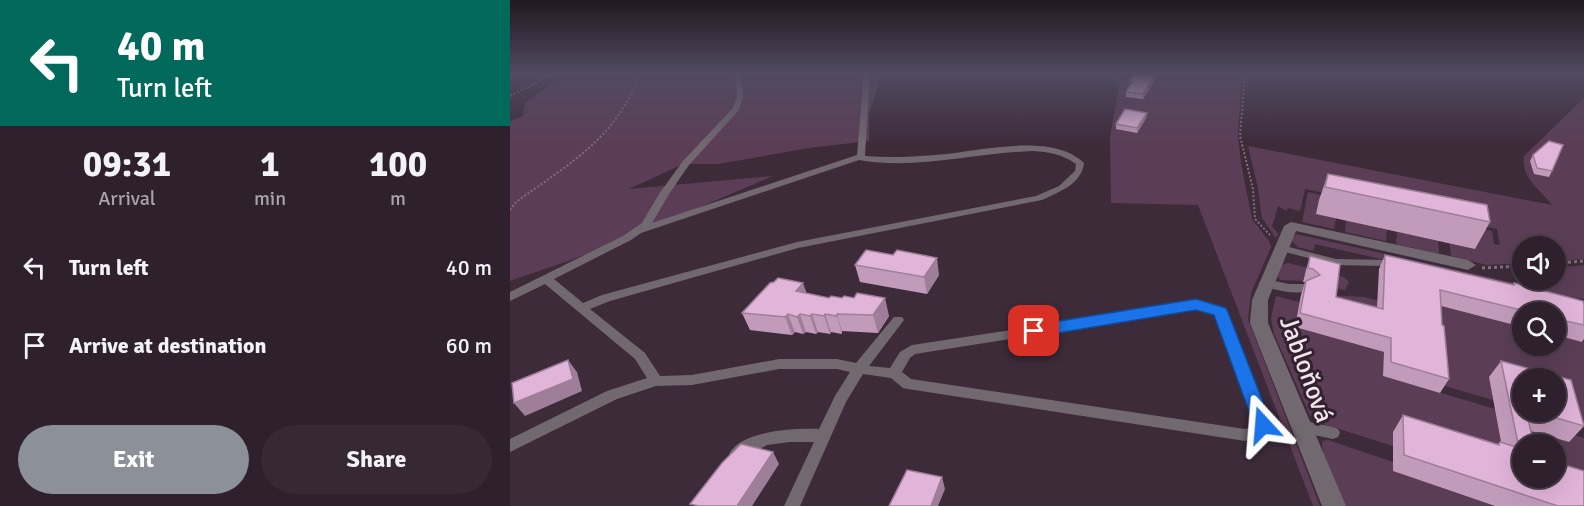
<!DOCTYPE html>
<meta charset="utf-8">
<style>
body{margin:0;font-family:Signika,sans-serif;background:#362834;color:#f1f3f6;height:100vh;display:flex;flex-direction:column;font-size:22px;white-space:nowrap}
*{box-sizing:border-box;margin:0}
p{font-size:20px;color:#a7a3a9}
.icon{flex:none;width:33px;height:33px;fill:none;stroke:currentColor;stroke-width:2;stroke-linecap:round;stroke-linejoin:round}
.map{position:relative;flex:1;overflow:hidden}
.drawer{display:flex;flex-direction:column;background:#2e202c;width:510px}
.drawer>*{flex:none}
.banner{background:#00695c;color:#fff;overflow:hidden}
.tools{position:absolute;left:1002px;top:236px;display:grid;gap:12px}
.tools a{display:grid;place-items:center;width:54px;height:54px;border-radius:50%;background:#2e202c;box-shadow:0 6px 24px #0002,0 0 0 2px #493e48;font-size:30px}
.pin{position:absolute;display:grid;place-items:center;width:51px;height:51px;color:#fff;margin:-26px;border-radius:12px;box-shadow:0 3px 9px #0006}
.me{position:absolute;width:66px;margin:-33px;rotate:341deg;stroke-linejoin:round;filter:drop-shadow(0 0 4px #0008)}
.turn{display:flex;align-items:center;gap:21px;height:126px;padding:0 18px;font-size:27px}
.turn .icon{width:78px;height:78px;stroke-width:2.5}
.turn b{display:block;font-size:42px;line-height:51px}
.eta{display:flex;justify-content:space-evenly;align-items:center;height:102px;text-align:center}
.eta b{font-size:36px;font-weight:700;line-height:42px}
.cta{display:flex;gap:12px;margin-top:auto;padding:12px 18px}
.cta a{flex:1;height:69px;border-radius:36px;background:#8c9099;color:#fff;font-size:24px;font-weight:700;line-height:69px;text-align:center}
.cta a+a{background:#362834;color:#f1f3f6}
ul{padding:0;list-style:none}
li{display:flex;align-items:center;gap:18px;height:78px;padding:0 18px}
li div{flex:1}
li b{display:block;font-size:22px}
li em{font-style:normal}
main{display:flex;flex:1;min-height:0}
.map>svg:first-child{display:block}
.green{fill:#5b3e56}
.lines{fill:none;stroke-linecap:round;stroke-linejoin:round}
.path-far1{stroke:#7e6e7c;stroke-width:2;stroke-dasharray:2 2;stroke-linecap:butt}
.path{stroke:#7e6e7c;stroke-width:3;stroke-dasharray:3 3;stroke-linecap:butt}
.lane{fill:#726870;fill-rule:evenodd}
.street{fill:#726870;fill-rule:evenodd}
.wall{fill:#c29bbb;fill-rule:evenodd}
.shaded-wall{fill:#9e7e98}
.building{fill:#e1b4d9;stroke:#9e7e98;stroke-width:1.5}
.route{fill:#1a73e8;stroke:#114b97;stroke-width:1.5}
.labels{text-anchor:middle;stroke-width:6;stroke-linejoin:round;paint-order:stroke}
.near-street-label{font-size:26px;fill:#f1e5ef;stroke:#332130}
</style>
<main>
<section class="drawer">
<div class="banner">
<div class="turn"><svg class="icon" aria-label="left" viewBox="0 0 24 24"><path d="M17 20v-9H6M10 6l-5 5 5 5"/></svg><div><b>40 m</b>Turn left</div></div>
</div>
<div class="eta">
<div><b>09:31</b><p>Arrival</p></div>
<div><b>1</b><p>min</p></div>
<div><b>100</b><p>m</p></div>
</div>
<ul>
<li><svg class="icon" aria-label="left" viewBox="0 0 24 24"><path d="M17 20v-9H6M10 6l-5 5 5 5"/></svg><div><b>Turn left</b></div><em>40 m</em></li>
<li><svg class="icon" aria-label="arrive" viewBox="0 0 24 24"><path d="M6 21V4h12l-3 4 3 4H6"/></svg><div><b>Arrive at destination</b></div><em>60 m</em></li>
</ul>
<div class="cta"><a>Exit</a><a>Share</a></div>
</section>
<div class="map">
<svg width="1074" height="506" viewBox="0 0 1074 506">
<rect width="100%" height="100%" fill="#3d2b3a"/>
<path class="green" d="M0,73h351l19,6 -11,35v27l-60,7 -91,16h-35l-54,25 144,-13 -176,75 -87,30v-160l13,-5 2,-13 34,-25 -35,-3 -14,3z
M605,73h127l-4,63 3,27 11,56 17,22 2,6 -20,46 -3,26 72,187h-7l-115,-301 -87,-2 -1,-66 10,-56 -8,-5z
M1074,98v161l-28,2v-15h-34v17l-35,2 -36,-9 -4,-35 45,10 2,13 6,1 -3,-16 -192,-40 -5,22 -12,-3 -1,3 -9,-5 -6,20 6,8 -2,4 -14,-20 -4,-29 -10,-43 304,59c-12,-16 -31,-26 -28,-49z
M798,192l30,7 -22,14 20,5 -2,11 -32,-7z
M836,220l41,10 -1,11 -41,-9z
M887,232l41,9 1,13 -43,-10z
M786,234l232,52h8l5,-7h15v-11l28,-3v34l-50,-5 -219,-50 -2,7 -15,-4 -7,-7z
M778,263l56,14 5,5 -4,8 -11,-2 -28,-18 -3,11 -23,-1 -2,-4 4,-11z
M800,294l53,3 69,17v-10l90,23v18h34v-10l28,7v84l-20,-5 -8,-43 -66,-1 3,23 -96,-28 -1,-17 -96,-53 -5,25 89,25v24l111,33 10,55 -112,-18 -76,-24 -7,-7 -36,-81 -3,-16 5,-22 23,6 2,-6z
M1003,425l56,17 -2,-9 17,5v68l-28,-29v-33h-34z
M818,440l65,22v9l102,35h-151l-21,-51 -1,-14z"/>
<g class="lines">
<path class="path-far1" d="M735,73l-5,63 13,53 2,30 15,16
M0,96l45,-23
M0,210l6,-8c54,-39 100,-63 124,-129"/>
<path class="path" d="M1046,263l28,-2
M972,268l40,-2"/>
<path class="lane" d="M225,73h6l2,24 -4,13 -50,55 -20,29 -17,29 205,-68 7,-82h6l-5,83c23,2 47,1 70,-1 42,-3 116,-24 149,8 -2,21 -25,29 -42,37l-244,48 -188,53 -20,8 55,44 15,23 32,-1 87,-16h58l19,4 38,-46h8l2,3 -35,46 21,2 10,-16 12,-7 290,-44 22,8 5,6 41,110 -5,10 -20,6 -337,-52 -5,-1 -12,-10 -28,-4 -17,28 -46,104h-16l30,-64h-24l-23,3 -30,16 -5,-2 -3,-5c12,-24 68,-26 90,-25l16,-33 15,-24 -13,-3h-58l-87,16 -36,1 -39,13 -107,53v-13l97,-48 40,-13 -12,-19 -90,-75 -35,17v-9l113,-56 19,-13 17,-29 24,-33 49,-52 5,-12zM523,151c16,1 29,3 43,13l-1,7 -16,15 -23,10 -239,46 -195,53 -19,8 -29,-24 77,-39 10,-7 218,-73c57,10 116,-7 174,-9zM691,309l17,8 37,109 -10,3 -334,-50 -9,-7 8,-14 5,-4z
M771,245l55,14 48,1 15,4 1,2 -5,3 -11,-3 -48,-1 -59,-15 -1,-2z
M755,279l24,5h18l6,4c-12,10 -38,1 -52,-2l-2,-3z
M790,420l33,7 5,2 2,4 -2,4 -5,2 -33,-7 -5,-2 -2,-4 2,-4z"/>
<path class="street" d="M781,222l177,38 8,5 -8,5 -172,-39 -28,69v23l78,183h-24l-72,-183 2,-23 32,-74z"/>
</g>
<path class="wall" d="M645,80l-12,19 -17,-2v-5l4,-5 -1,-5z
M637,113l-1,5 -9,15 -21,-4v-5z
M1023,155l19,16 -3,6 -15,-3 -4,-13z
M818,174l162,48 -15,27 -159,-35 3,-14z
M875,255l127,30 2,-2 70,21v35l-2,3 -26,-7v-23h-34v15l-81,-21 1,19 7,54 -9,14 -57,-17 1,-24 -89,-25 6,-32 4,-13h-2l3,-12 4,-14 26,41 41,11 2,-39z
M345,265l84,10 -12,19 -67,-12z
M296,293l83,23 -11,17 -36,-2v3l-11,-2 -1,2 -12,-2 -2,2 -10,-2 -3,2 -8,-2 -3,3 -42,-5 -8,-17z
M991,361l70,19 13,46 -15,16 -38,-11 3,13h-12v33h34v-19l2,5 26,8v35h-89l-102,-35v-39l10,-17 95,29 2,-2h1l-12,-65zM1012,378h34v33h-34z"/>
<path class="shaded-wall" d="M646,73h1l-2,7 -12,19v-5z
M637,113l-1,5 -9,15v-5z
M427,258l2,17 -12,19 -3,-17z
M293,283l6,17 -13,-9z
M375,298l4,18 -11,17 -5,-18z
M278,314l7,18 -3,3 -7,-18z
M290,314l6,18 -3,2 -6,-17z
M302,314l6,18 -2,2 -6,-18z
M315,314l6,18 -1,2 -6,-18z
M327,314l5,17v3l-5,-18z
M58,360l9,12 5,19 -57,25 -11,-13z
M263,452l6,12 -27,42h-15z
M432,477l3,12 -7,17h-7z"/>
<path class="building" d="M625,73h21l-13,21 -17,-2 6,-10h-3z
M615,109l22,4 -10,15 -21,-4z
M1039,141l14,4 -11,26 -15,-3 -4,-13z
M818,174l159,31 3,17 -165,-35z
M356,250l27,5 4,-5 40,8 -13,19 -69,-12z
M875,255l129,30v-2l69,18 1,3v21l-28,-6v-7h-27l-89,-22 2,35 2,1 5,53 -58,-17v-24l-91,-25 6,-32 14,-6 -7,-6 -5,-1 2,-12 30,8 -4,33 47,12z
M268,278l25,5 -7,8 33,7 2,-2 11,2 2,-2 10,2 3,-5 28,5 -12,17 -36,-1v2l-12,-2 -1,2 -12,-2 -2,2 -10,-2 -3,3 -9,-3 -3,3 -43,-4 28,-30 4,-1z
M58,360l5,19 -59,24 -2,-20z
M991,361l70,19 13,46 -51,-15h23v-33h-34v33h4l8,33h-12v33h34v-19l2,5 26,8v35h-26l-154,-51 -1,-40 96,30 1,-3 19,6z
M231,444l32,8 -36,54h-38l-9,-2 32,-41z
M397,470l35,7 -11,29h-42z"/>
<linearGradient id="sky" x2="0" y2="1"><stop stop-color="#221820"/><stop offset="0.51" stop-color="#514a60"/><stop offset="1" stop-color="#514a60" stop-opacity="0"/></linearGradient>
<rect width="1074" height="144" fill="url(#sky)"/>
<path class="route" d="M686,299l30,9 2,4 44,113 -2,6 -7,2 -7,-2 -2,-6 -40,-110 -18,-5 -162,27 -6,-2 -2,-4 2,-4 6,-2z"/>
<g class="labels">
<g class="near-street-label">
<text transform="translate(797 369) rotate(70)" y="9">Jabloňová</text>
</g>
</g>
</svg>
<div class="tools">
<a><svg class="icon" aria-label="sound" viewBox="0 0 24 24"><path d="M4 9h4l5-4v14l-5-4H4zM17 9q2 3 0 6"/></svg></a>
<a><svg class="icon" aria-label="search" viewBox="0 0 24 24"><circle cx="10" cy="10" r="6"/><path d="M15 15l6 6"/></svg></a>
<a>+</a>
<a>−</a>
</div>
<div class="pin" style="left:524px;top:331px;background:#d93025"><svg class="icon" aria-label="arrive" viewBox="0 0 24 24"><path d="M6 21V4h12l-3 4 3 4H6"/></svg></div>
<svg class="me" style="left:753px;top:425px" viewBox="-20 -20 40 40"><path d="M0-17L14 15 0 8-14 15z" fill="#1a73e8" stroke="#fff" stroke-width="4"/></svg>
</div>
</main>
